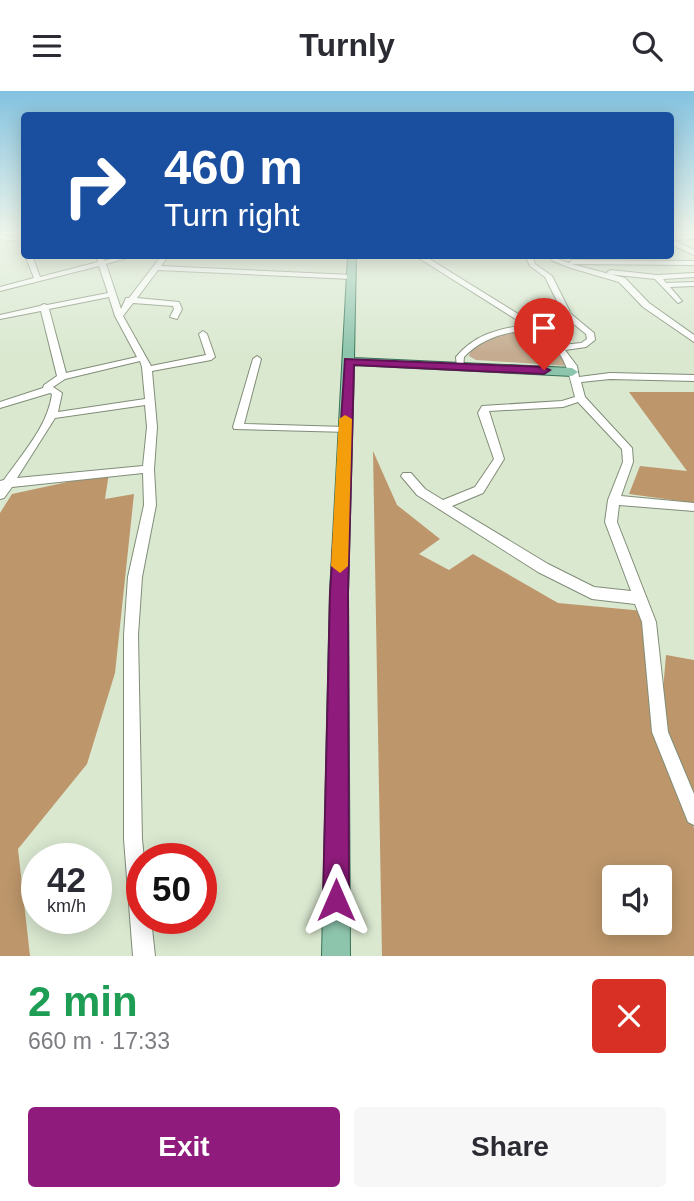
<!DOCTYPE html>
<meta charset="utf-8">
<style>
body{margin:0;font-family:Arial,sans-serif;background:#f7f7f7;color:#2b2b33;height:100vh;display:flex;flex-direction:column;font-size:26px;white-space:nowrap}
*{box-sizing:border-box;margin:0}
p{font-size:23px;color:#7c7c81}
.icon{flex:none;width:38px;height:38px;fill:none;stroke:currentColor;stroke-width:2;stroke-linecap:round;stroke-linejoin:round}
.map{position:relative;height:865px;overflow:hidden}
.side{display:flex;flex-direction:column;background:#fff;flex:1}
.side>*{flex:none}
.guide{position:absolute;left:21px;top:21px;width:653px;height:147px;border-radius:7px;box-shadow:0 4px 18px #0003;background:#1a4fa0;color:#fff;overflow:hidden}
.tools{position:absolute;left:602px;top:774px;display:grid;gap:14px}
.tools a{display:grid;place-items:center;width:70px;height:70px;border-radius:7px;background:#fff;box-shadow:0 4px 18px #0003;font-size:35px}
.speed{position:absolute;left:21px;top:752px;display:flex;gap:14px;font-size:35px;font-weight:700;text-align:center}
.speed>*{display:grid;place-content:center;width:91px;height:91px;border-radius:50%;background:#fff;box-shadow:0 4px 18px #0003;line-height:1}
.speed small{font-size:18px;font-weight:400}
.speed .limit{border:10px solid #d22;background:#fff;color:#111}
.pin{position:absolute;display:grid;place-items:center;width:60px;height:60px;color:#fff;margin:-72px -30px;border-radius:50% 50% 50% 0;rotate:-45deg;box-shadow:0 0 7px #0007}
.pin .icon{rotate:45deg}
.me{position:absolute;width:77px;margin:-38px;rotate:0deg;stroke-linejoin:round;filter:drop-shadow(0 0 5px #0008)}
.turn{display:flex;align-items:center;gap:24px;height:147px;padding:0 28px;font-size:32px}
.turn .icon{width:91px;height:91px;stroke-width:2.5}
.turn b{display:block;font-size:49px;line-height:60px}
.round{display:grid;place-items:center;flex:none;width:74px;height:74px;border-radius:7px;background:#f7f7f7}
.overview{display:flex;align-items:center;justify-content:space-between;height:119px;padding:0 28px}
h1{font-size:42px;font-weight:600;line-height:52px;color:#1e9e55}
.action{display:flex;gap:14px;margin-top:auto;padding:14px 28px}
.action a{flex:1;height:80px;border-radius:7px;background:#8f1c7c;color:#fff;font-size:28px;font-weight:600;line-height:80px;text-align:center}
.action a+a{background:#f7f7f7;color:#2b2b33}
header{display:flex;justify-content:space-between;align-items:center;height:91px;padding:0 28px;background:#fff;font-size:32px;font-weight:600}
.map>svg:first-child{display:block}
.green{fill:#c5ac90}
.forest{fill:#bd966b;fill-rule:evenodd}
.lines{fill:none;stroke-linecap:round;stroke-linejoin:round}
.minor-casing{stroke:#818d77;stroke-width:2}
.major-casing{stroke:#357255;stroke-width:2}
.minor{fill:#fff;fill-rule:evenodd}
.major{fill:#8dc4ac;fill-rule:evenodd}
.route{fill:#8f1c7c;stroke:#5d1251;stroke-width:2}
.slow{fill:#f59e0b}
</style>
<header><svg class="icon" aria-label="menu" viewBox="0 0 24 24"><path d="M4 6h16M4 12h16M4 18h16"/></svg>Turnly<svg class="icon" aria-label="search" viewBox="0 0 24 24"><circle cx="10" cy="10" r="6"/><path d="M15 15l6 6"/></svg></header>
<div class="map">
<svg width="694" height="865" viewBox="0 0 694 865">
<rect width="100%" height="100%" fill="#dae8d0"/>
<path class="green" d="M527,240l24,24h8l9,11 -92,-6 -7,-4 2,-7 20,-13z"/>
<path class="forest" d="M629,301h65v111l-65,-9 11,-28 47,5z
M373,360l24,54 43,34 -21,15 30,16 24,-16 85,49 86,8 16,115 6,-71 28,5v163l-17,-42 17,47v128h-312zM614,786h46v45h-46z
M109,382l-4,26 29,-5 -19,179 -28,91 -69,85 12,107h-30v-443l12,-19z"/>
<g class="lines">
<defs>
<path id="minor" d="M0,144l24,3v4l-24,-3z
M694,144v4l-21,1 21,10v5l-24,-11v-8z
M25,164h7l8,22 58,-15 -2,-7h7l1,6 21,-6h13l-32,9 15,45 5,-11h3l33,-43h7l-8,11 191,9 4,2 -4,2 -194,-9 -21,28 42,4 3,7 -5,10 -7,-2 4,-8 -1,-3 -40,-3 -10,13 28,50 55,-11 -7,-21 4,-3 4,3 8,23 -4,3 -59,11 5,56 -3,42 2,36 -14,72 -4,58 4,204 2,20h-2v60h9l4,37h-22l-9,-117v-204l4,-58 16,-72 -1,-32 -131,14 -8,11 -4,1v-18l4,-1c18,-26 44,-54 48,-86l-2,-1 -50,15v-6l43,-14 1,-3 13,-9 -16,-65 -41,8v-4l40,-9 4,-2 3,1 61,-12 -9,-27 -99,25v-4l34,-9zM109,206l6,19 22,41 -71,16 -17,-64zM140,270l2,6 3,32 -87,13 4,-19 -9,-6 12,-8zM145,314l2,22 -4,39 -126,12 38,-60z
M414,164h9l134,83 5,7 19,-2 6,-4 -1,-5 -21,-17 -20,-40 -15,-11 -5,-11h7l3,9 17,12 19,38 23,19 1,7 -9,7 -21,3 12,16 2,11 31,-4 84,2v6l-84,-2 -29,3 4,15 47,51 1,14 -12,34 73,7v8l-75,-6 -2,17 39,100 12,110 26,62v31l-6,-3 -36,-90 -10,-110 -7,-18 -43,-5 -54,-27 -121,-77 -16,-19 2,-3h8l14,16 18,11 32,-13 19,-28 -16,-46 4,-7 80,-5 13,-4c-9,-36 -12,-48 -44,-68 -26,4 -48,8 -67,28l-1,11h-6l-1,-11c18,-22 41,-28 69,-32zM578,311l44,47 1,13 -15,38 -3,22 26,69 -37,-4 -46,-23 -96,-58 31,-13 21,-34 -15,-48 74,-4z
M549,164h7l2,4 11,4 3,-3 122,1v4l-123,-1 54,14 24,25 45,32v7l-51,-35 -24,-25 -48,-14 -18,-7z
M611,179l46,5 37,-2v4l-31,2 3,4 28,-1v4l-24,1 12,14 -4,2 -23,-24 -47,-5 -1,-2z
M257,265l4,3 -17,65 101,3 4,1v4l-115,-3 -1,-2 20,-68z"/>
<path id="major" d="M348,164h8l-2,103 218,10 6,4 -6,4 -218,-11 -6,228 2,363h-28l8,-363z"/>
</defs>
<use href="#minor" class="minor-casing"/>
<use href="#major" class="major-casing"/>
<use href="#minor" class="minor"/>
<use href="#major" class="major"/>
</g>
<linearGradient id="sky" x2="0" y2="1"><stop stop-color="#83c2e0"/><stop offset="0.54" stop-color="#eef5ea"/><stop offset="1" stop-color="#eef5ea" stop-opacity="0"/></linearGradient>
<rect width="694" height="263" fill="url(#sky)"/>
<path class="route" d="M345,268l199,8 6,3 -6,4 -190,-9 -6,228 1,307 -3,9 -10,4 -9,-4 -4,-9 7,-307z"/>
<path class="slow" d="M345,324l7,4 -4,147 -8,7 -9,-7 8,-147z"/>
</svg>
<div class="tools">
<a><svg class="icon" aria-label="sound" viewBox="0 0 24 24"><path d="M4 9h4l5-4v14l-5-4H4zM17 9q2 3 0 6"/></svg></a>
</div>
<div class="speed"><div>42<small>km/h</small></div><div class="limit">50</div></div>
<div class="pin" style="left:544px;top:279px;background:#d93025"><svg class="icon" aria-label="arrive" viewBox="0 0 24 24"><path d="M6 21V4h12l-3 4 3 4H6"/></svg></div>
<svg class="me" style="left:336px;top:809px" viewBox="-20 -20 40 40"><path d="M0-17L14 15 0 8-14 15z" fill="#8f1c7c" stroke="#fff" stroke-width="4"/></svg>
<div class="guide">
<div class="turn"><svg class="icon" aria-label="right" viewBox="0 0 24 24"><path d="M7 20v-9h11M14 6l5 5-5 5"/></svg><div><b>460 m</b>Turn right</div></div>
</div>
</div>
<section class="side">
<div class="overview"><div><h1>2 min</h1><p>660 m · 17:33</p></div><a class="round" style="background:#d93025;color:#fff"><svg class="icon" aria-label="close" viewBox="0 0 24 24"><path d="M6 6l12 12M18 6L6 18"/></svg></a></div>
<div class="action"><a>Exit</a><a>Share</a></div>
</section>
